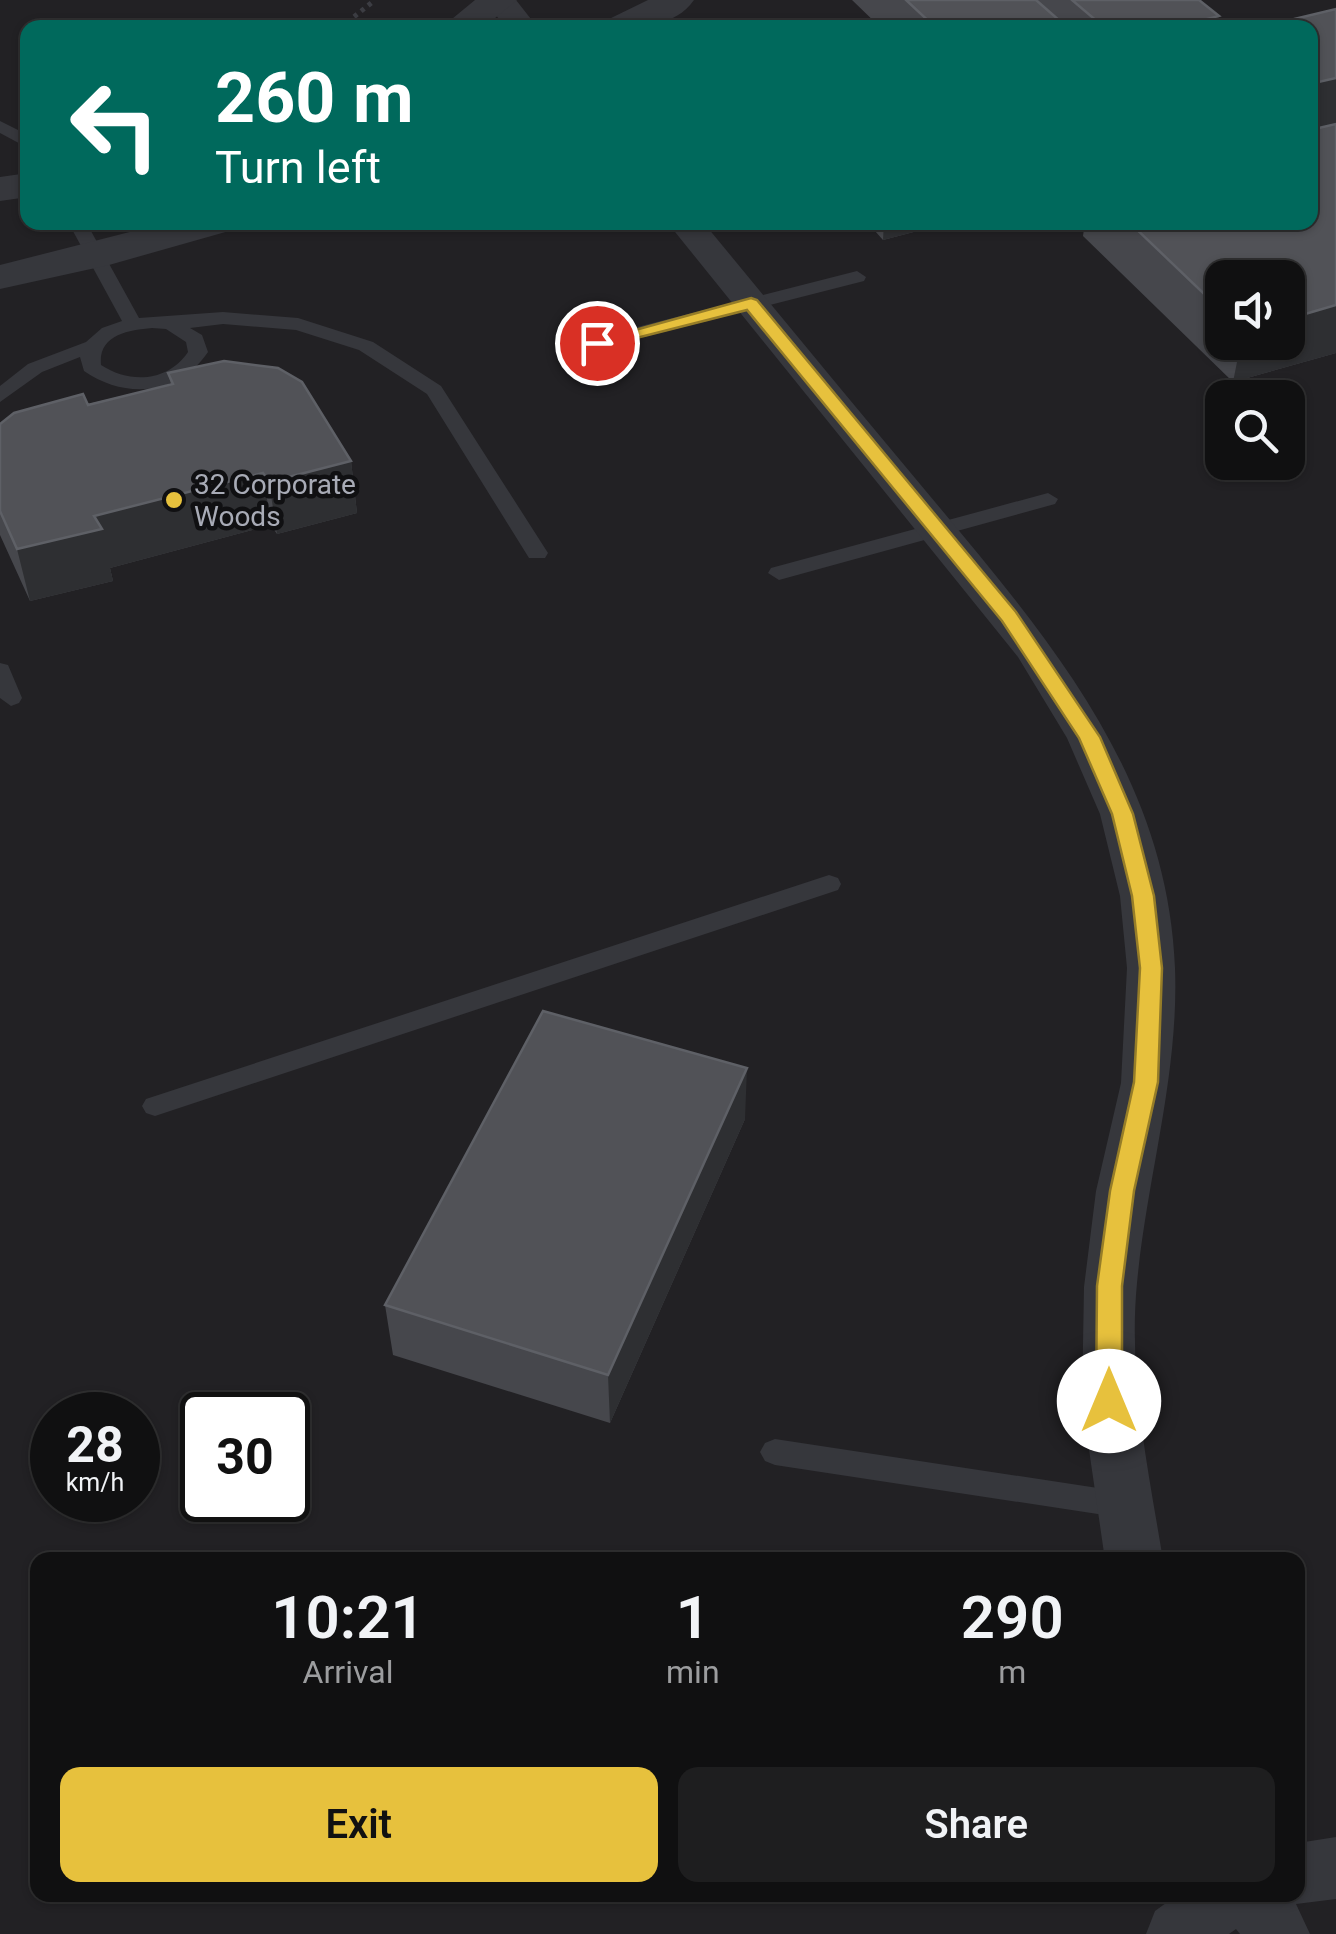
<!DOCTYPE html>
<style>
body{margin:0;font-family:Roboto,sans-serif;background:#1e1e1f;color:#f1f3f6;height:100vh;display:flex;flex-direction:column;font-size:38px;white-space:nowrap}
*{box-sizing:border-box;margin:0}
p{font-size:32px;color:#9c9d9f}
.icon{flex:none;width:55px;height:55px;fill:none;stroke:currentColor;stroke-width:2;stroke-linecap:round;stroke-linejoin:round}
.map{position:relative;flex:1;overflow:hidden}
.panel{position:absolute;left:30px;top:1552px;width:1275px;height:350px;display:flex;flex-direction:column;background:#101011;border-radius:20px;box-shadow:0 2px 8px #0004,0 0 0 2px #303031}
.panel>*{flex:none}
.guide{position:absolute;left:20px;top:20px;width:1298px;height:210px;border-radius:20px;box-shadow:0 2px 8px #0004,0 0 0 2px #303031;background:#00695c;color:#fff;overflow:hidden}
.controls{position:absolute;left:1205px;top:260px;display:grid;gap:20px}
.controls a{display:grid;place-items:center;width:100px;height:100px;border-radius:20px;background:#101011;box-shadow:0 2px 8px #0004,0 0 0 2px #303031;font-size:50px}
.speed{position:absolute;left:30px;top:1392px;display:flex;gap:20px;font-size:50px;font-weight:700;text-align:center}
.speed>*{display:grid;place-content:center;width:130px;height:130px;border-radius:50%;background:#101011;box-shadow:0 2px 8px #0004,0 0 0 2px #303031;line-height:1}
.speed small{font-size:25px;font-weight:400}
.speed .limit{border:5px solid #111;border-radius:15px;background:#fff;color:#111}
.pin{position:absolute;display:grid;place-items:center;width:85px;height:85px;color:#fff;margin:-42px;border:5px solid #fff;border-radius:50%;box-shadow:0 2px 10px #0007}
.me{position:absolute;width:110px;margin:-55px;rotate:0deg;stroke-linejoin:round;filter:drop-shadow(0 0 8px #0008)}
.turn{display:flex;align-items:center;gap:35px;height:210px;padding:0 30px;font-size:45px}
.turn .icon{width:130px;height:130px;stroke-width:2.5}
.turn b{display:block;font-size:70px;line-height:85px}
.eta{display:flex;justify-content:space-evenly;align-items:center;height:170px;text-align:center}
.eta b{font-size:60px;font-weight:600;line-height:70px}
.action{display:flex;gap:20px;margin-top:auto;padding:20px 30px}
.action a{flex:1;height:115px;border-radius:20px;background:#e7c13d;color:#111;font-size:40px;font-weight:600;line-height:115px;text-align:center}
.action a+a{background:#1e1e1f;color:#f1f3f6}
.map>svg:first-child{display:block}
.built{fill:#222124;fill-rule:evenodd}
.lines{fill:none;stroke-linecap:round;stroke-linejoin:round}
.path{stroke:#3c3d43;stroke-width:5;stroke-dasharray:4 5;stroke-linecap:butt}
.service{fill:#36373c;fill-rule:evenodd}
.minor{fill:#36373c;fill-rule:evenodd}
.tertiary{fill:#36373c;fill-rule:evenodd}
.wall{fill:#46474c;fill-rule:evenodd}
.shaded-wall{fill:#2e2f32}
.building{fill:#515257;stroke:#5e6066;stroke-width:2.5}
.route{fill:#e7c13d;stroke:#967d28;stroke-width:2.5}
.poi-dot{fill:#e7c13d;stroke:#101012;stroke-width:4}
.labels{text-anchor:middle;stroke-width:9;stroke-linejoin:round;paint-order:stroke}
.poi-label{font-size:28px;fill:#a8abb6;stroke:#101012;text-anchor:start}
</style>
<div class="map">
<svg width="1336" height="1934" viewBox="0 0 1336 1934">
<rect width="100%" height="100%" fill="#151517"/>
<path class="built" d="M0,0h1336v1934h-1336zM28,28h1282v194h-1282zM1222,278h66v64h-66zM1222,398h66v64h-66zM52,1415h86v85h-86zM202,1415h86v85h-86zM38,1560h1260v335h-1260z"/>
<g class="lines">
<path class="path" d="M340,28l35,-28"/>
<path class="service" d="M0,121l28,14v13l-28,-15z
M68,222h18l53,96 84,-6 75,6 75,24 68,44 107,167 -3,5h-16l-102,-164 -68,-44 -63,-20 -73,-6 -33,4 12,7 6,17c-29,43 -82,48 -124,19l-4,-14 -38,15 -42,30v-16l28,-22 58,-22 16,-14 20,-7zM152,328l14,1 20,13 2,10c-20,30 -58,32 -87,13 -3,-30 27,-35 51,-37z
M857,271l9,6 -2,4 -267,68 -10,-6 3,-4z
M1048,493l10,6 -3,5 -276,76 -11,-7 3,-5z
M0,663l8,2 14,33 -3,5 -8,3 -11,-8z
M829,875l9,3 3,6 -3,6 -683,226 -9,-3 -4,-7 4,-7z
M775,1439l349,53 11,4 4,9 -4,9 -11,4 -349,-53 -10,-4 -5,-9 5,-9z"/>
<path class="minor" d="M484,0h32l22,28h-32z
M667,222h36c71,86 141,171 212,256 122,147 252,288 260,490 4,107 -28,209 -38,315 -9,93 11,185 26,277h-58l-23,-159 2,-114 12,-96 25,-108 6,-115 -7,-72 -20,-82 -33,-76 -49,-81z
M1336,1837v62l-40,5 14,30h-70l-4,-5 -7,5h-83l9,-23 22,-16h121v-52z"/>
<path class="tertiary" d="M475,0h42l-34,28h-42z
M648,0h46c-20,29 -61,28 -92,28l5,-8z
M28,173v24l-28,4v-24z
M169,222h66l-6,9 -120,34 -109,24v-24z"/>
</g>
<path class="wall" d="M852,0h347l18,28h-336z
M1336,9v344l-103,29 -150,-146 2,-14h225v-194h-53zM1222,278h66v64h-66z
M867,222h85l-69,18z
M168,373l183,88 6,52 -80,21 -6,-9 -161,43 3,13 -83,20 -30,-66v-111l171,-39z
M745,1119l-135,304 -217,-68 -8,-50z"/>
<path class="shaded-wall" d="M1219,16l-2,12h-45z
M1336,78v47l-26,7v-48z
M884,222h68l-69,18z
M1336,305v48l-103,29 8,-40h47v-23z
M351,461l6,52 -80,21 -8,-52z
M263,473l8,52 -161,43 3,13 -83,20 -13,-52 77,-33z
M747,1068l-2,51 -135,304 -2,-48z"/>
<path class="building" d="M906,0h130l32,28h-132z
M1072,0h127l20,16 -47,12h-67z
M1336,9v69l-26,6v-56h-53z
M1336,124v181l-48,14v-41h-66v33l-93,-89h181v-92z
M224,361l54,7 24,14 49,79 -82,21 -6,-9 -169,43 8,13 -85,20 -17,-38v-87l14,-11 69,-19 5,11 85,-21 -5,-11z
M543,1011l204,57 -139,307 -223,-70z"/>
<path class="route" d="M751,298l6,2 259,312 84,125 33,77 21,82 8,72 -4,114 -24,109 -12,95v115l-3,8 -10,3 -9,-3 -4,-8 1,-115 13,-95 24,-109 6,-114 -8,-72 -20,-82 -33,-76 -77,-117 -255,-311 -150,38 -9,-5z"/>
<circle class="poi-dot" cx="174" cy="500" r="10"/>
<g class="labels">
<g class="poi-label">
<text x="194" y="494">32 Corporate<tspan x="194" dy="32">Woods</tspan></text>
</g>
</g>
</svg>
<div class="controls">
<a><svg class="icon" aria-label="sound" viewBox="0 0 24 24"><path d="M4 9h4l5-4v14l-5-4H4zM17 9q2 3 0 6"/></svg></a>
<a><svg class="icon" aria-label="search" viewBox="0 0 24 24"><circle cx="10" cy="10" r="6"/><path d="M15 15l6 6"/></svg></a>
</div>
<div class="speed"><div>28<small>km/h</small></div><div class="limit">30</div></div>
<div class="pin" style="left:597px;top:343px;background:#d93025"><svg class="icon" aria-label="arrive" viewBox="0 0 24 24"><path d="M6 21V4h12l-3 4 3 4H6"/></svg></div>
<svg class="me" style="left:1109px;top:1401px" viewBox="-20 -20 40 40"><circle r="19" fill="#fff"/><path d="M0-13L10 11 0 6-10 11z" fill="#e7c13d"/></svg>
<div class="guide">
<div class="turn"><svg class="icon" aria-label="left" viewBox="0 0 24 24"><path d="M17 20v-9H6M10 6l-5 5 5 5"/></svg><div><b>260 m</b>Turn left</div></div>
</div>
<section class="panel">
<div class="eta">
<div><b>10:21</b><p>Arrival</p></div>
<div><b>1</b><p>min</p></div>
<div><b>290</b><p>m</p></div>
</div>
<div class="action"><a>Exit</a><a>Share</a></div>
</section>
</div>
